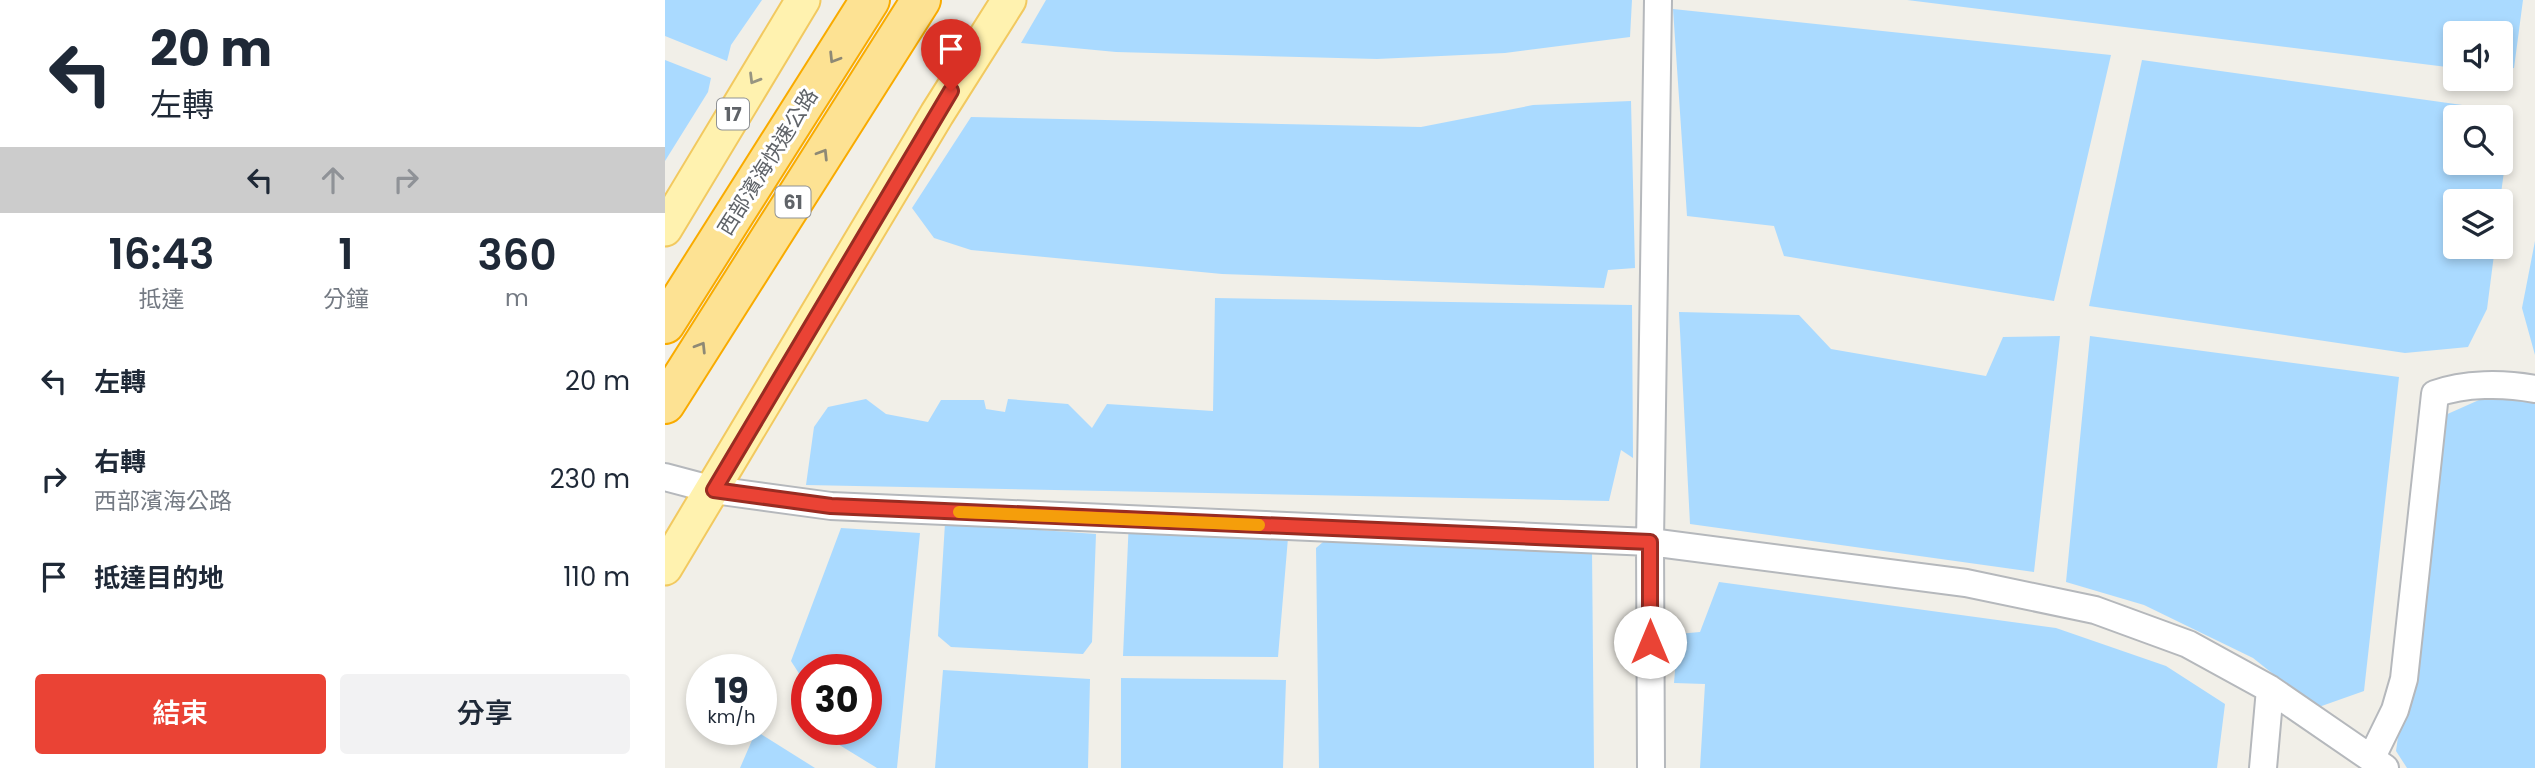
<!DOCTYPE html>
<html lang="zh-TW">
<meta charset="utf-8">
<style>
body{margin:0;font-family:Poppins,"Noto Sans TC",sans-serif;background:#f2f2f3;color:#1f2937;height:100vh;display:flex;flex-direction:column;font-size:26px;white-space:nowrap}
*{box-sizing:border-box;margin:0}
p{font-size:23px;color:#747a83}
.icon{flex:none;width:38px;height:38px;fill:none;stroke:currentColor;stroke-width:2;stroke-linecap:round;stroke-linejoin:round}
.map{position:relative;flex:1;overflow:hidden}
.details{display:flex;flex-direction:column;background:#fff;width:665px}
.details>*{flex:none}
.top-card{background:#fff;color:#1f2937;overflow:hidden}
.controls{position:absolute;left:1778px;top:21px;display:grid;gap:14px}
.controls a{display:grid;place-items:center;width:70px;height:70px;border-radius:7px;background:#fff;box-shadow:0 4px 10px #0003;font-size:35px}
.speed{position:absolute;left:21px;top:654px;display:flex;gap:14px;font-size:35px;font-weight:700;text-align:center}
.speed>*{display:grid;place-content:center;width:91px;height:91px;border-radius:50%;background:#fff;box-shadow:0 4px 10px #0003;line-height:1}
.speed small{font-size:18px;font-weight:400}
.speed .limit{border:10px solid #d22;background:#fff;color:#111}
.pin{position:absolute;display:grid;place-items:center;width:60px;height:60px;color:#fff;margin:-72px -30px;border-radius:50% 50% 50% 0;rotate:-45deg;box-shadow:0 0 7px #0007}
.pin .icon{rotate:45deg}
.me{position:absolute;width:77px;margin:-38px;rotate:0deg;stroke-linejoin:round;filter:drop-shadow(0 0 5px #0008)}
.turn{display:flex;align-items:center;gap:24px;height:147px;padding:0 35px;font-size:32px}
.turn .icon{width:91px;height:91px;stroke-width:2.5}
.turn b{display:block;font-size:49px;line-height:60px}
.lanes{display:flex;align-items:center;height:66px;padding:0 35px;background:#0003;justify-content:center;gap:35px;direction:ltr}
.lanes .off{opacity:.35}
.eta{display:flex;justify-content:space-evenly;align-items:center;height:119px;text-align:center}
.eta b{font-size:42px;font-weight:600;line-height:49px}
.primary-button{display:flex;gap:14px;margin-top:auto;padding:14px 35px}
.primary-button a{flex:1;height:80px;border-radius:7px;background:#ea4335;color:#fff;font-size:28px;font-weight:600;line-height:80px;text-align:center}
.primary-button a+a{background:#f2f2f3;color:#1f2937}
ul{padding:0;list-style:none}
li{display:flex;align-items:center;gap:21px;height:98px;padding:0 35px}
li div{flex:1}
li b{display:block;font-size:26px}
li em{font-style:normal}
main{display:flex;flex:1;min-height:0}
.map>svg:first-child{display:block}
.water{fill:#aadaff;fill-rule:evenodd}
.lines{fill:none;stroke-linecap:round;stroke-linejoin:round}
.minor-casing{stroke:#b5b8bc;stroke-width:30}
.major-casing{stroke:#f2c960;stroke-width:37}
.highway-casing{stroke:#f9ab00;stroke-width:42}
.minor{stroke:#fff;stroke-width:26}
.major{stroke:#fff2af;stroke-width:33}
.highway{stroke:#fde293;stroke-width:38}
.oneway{stroke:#8e8975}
.oneway2{stroke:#979581}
.route-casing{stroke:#982c22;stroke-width:18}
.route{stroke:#ea4335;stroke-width:12}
.slow{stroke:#f59e0b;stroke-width:12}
.labels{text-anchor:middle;stroke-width:6;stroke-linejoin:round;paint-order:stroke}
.shield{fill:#fff;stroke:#8f9295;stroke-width:2}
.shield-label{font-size:19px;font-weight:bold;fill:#5f6368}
.street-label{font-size:21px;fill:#5f6368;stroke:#fff}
</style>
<main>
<section class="details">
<div class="top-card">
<div class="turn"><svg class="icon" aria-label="left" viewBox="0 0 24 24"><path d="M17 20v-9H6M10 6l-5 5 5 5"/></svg><div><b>20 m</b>左轉</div></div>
<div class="lanes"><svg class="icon" aria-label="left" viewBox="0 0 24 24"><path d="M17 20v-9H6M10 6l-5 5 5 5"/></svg><svg class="icon off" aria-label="ahead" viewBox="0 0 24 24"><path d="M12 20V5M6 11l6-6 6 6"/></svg><svg class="icon off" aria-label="right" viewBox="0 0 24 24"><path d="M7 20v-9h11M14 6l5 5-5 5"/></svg></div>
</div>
<div class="eta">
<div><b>16:43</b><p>抵達</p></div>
<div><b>1</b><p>分鐘</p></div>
<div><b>360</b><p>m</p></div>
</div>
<ul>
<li><svg class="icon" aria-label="left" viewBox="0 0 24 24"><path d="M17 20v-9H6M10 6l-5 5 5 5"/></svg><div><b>左轉</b></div><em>20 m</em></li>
<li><svg class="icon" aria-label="right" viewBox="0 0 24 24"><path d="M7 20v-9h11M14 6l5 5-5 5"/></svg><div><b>右轉</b><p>西部濱海公路</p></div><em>230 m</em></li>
<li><svg class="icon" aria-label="arrive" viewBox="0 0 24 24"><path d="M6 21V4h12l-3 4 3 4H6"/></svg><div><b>抵達目的地</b></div><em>110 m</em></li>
</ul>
<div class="primary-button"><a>結束</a><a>分享</a></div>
</section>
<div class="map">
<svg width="1870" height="768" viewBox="0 0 1870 768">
<rect width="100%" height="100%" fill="#f1efe8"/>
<path class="water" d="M0,0h97l-31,45 -4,16 -62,-25z
M381,0h586l-2,37 -125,16 -128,6 -261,-7 -95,-9z
M1242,0h616l-9,68 -13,1v-36h-46v35z
M1008,9l438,46 -57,246 -270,-45 -10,-30 -87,-10z
M0,60l46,18 -3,14 -43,69z
M1477,60l370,52 -12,89h-45v46h40l-8,62 -19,38 -63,6 -316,-47zM1790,117h46v46h-46z
M966,101l4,167 -27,2 -4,18 -382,-14 -251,-24 -37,-12 -22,-30 59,-91 450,10 112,-22z
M1870,241v114l-13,-47z
M550,298l417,7 1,153 -12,-8 -12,51 -803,-16 8,-58 14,-20 38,-8 20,15 42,8 13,-22h43l2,9 19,3 3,-13 60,5 24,24 15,-24 106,7z
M1014,312l120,3 32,34 155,27 17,-39 57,-1 -26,236 -344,-48z
M1425,336l309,41 -35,314 -48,17 -63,-50 -109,-53 -78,-23z
M1832,392l38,4v372h-128l-11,-17 47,-335z
M464,519l160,7 -11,131 -155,-1z
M280,523l151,11 -4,108 -9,12 -132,-7 -13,-11z
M176,528l79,5 -23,235h-20l-62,-38h51v-60h-59v16l-16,-25z
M665,536l262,14 2,218h-275l-3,-220z
M1054,582l337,46 110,38 59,38 -8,64h-517l5,-84 -31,-1 4,-49 22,-2z
M278,670l147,9 -2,89h-153z
M456,678l165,2 -3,88h-162z
M91,731l59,37h-75z"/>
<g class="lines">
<defs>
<path id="minor" d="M0,477l49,13 117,16 819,36 316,41 129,27 93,34 82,45 115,79
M1707,757l23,-47 9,-31 31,-285c29,-11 69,-11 100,-5
M986,768l-1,-226 8,-542
M1598,768l7,-79"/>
<path id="major" d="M0,229l138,-229
M0,568l272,-454 72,-114"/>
<path id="highway" d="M0,324l205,-324
M0,404l256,-404"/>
</defs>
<use href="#minor" class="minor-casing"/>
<use href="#major" class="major-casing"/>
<use href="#highway" class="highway-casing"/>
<use href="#minor" class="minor"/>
<use href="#major" class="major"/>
<use href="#highway" class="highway"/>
</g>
<defs><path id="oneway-chevron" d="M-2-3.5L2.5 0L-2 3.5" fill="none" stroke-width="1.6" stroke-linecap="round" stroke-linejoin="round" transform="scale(1.75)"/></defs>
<g class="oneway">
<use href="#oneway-chevron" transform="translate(169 58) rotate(122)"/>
<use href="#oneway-chevron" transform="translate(158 154) rotate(-58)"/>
<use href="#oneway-chevron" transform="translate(36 347) rotate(-58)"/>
</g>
<use class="oneway2" href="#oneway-chevron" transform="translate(89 79) rotate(121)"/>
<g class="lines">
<defs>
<path id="route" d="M286,91l-237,399 117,16 819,36v100"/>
</defs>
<use href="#route" class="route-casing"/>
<use href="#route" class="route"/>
<path class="slow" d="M294,512l300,13"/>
</g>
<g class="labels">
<g class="shield">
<rect x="52" y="98.5" width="32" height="31" rx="5"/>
<rect x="110.5" y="186.5" width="35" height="31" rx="5"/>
</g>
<g class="shield-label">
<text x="68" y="121">17</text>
<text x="128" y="209">61</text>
</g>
<g class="street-label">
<text transform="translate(103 162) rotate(-58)" y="7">西部濱海快速公路</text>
</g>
</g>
</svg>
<div class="controls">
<a><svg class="icon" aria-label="sound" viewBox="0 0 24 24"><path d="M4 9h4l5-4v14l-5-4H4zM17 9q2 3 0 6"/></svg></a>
<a><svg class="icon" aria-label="search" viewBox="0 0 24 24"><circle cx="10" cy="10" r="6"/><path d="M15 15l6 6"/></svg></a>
<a><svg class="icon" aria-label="layers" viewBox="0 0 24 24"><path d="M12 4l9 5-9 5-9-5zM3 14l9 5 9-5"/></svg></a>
</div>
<div class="speed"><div>19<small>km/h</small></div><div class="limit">30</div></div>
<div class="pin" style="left:286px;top:91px;background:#d93025"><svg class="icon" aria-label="arrive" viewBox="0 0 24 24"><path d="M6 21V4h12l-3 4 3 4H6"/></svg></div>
<svg class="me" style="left:985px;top:642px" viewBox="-20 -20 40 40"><circle r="19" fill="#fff"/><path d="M0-13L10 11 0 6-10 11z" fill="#ea4335"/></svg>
</div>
</main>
